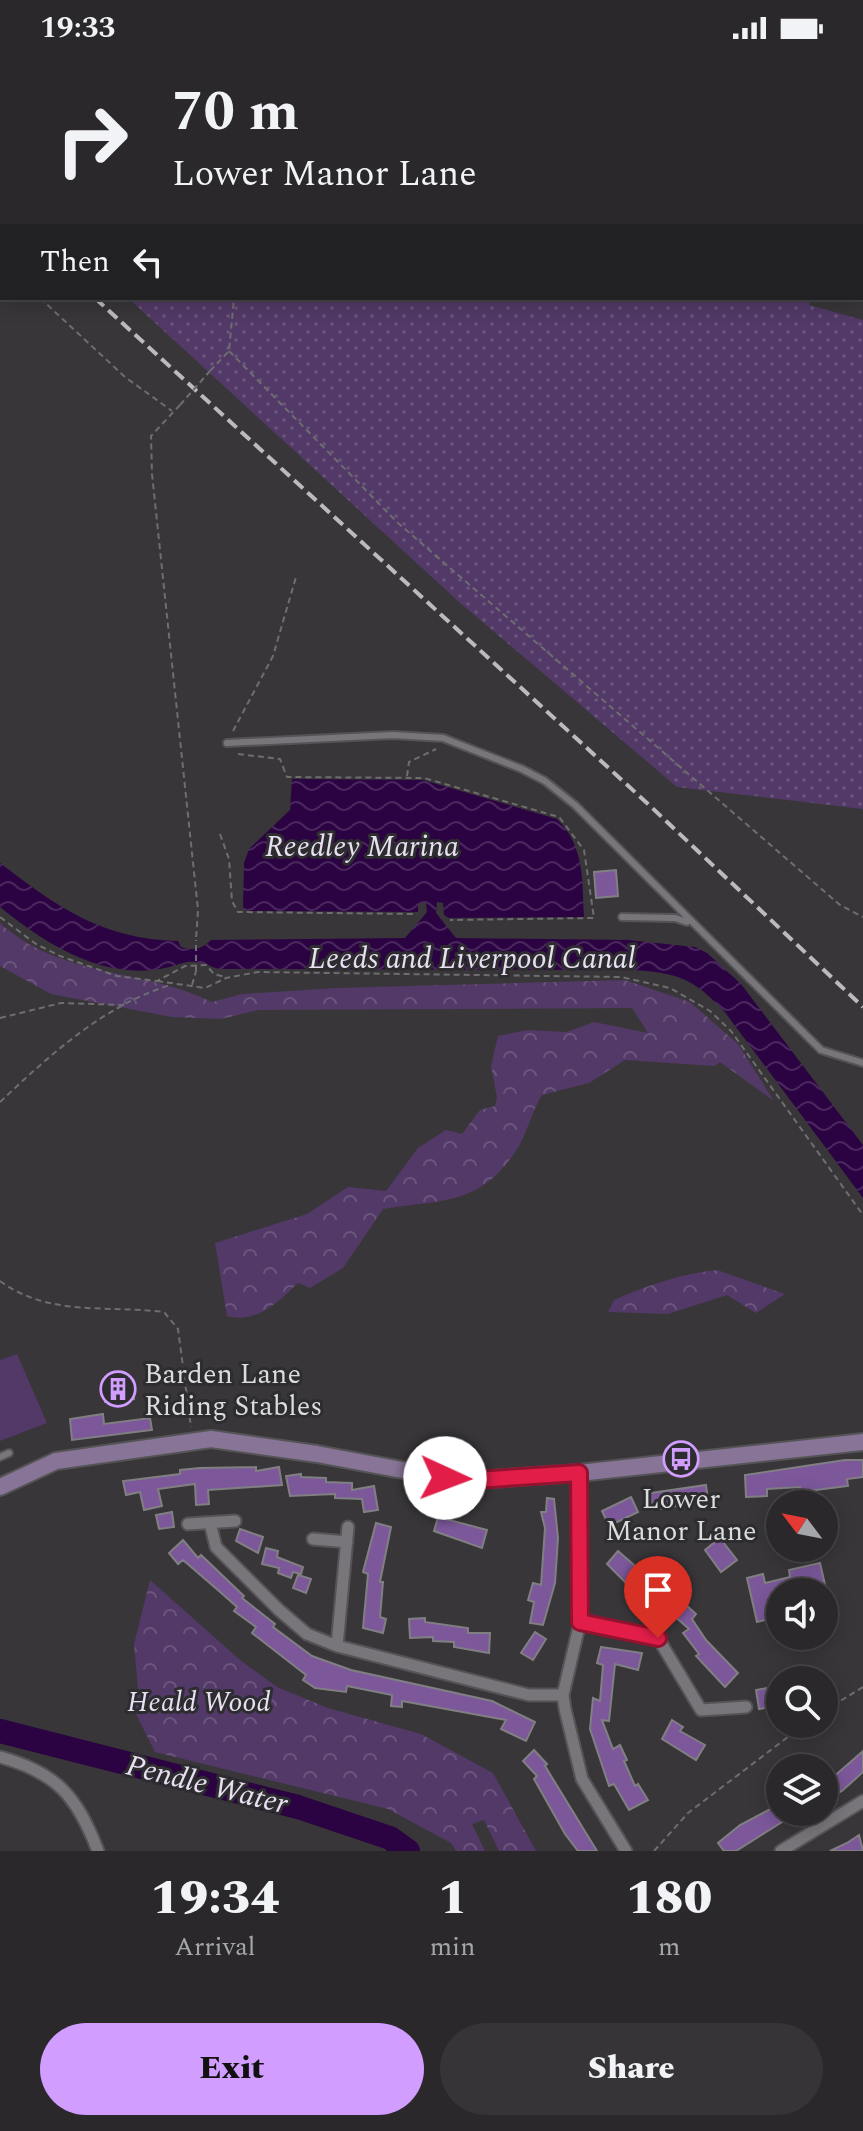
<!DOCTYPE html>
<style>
body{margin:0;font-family:Spectral,serif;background:#363437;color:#f1f3f6;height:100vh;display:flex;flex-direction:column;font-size:30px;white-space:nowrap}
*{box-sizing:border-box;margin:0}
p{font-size:26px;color:#a5a6a9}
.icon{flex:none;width:44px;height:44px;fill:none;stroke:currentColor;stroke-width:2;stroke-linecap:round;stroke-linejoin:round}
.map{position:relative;height:1795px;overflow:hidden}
.drawer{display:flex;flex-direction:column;background:#2a282b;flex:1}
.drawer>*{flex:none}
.hud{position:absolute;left:0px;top:0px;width:864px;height:244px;box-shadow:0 4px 20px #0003,0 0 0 2px #464447;background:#2a282b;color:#f1f3f6;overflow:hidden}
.needle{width:52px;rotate:302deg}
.fabs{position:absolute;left:766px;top:1434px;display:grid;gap:16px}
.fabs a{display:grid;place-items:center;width:72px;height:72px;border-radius:50%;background:#2a282b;box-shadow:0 4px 20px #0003,0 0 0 2px #464447;font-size:40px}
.pin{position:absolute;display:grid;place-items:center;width:68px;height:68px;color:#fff;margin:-82px -34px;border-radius:50% 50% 50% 0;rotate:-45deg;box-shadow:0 0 8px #0007}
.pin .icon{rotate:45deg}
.me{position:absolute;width:88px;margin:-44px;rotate:92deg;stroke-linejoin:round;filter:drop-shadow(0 0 6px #0008)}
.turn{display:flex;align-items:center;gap:28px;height:168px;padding:0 40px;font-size:36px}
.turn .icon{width:104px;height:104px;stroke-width:2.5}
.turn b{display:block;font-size:56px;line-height:68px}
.then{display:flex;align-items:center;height:76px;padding:0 40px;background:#0003;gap:16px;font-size:30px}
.eta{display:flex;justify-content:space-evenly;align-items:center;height:136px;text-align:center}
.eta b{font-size:48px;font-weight:800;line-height:56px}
.action{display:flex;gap:16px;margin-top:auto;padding:16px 40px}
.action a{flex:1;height:92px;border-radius:48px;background:#d19dfe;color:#111;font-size:32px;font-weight:800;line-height:92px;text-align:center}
.action a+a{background:#363437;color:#f1f3f6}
.status{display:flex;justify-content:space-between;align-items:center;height:56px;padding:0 40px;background:#2a282b;direction:ltr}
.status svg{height:22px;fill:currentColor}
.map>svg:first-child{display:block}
.grass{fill:#523967}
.forest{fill:url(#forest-crowns)}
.park{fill:url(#park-dots)}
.water{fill:url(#water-waves)}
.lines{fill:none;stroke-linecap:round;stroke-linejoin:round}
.river{stroke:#2b0342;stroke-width:24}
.building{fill:#7c589b;stroke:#807f82;stroke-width:2}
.lane-casing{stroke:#545355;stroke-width:10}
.street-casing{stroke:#545355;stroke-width:15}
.secondary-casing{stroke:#545355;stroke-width:20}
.path{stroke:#6e6d6f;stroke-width:2;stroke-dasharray:6 4;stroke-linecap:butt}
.lane{stroke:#78767a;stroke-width:6}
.street{stroke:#78767a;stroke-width:11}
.secondary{stroke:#877496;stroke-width:16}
.rail{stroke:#bbbabc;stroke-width:4;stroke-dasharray:12 6;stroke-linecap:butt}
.path-bridge{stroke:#6e6d6f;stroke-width:2;stroke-dasharray:6 4;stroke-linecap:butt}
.route-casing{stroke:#92132f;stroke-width:20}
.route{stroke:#e11d48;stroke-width:14}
.labels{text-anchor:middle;stroke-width:6;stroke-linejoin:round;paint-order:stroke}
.poi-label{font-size:28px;fill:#dcdcdd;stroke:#2d2c2f;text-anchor:start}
.park-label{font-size:28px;font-style:italic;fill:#e8dff2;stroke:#2d2c2f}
.water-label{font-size:30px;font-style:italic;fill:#e9dff2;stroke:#2d2c2f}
</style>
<div class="status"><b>19:33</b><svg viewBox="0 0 49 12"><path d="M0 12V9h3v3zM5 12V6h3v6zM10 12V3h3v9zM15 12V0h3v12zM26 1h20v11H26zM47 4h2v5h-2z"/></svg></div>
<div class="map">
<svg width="863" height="1795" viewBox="0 0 863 1795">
<defs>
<pattern id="forest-crowns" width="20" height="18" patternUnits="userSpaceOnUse" patternTransform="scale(2)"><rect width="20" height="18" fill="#523967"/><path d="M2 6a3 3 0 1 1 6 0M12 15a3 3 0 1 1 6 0" fill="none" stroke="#6a557c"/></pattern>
<pattern id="park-dots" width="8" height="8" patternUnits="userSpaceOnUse" patternTransform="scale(2)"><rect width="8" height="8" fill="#523967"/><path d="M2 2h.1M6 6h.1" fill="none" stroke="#6a557c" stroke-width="1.8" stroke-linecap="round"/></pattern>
<pattern id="water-waves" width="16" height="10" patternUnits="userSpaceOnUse" patternTransform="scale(2)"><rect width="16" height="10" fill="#2b0342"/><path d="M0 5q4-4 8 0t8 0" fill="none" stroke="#49275d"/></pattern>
</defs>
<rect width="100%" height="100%" fill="#383639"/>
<path class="grass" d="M17,1298l30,69 -47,18v-81z"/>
<path class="forest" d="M0,867c60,55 142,45 212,79l30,-8 95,-6 288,-8 65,22 48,42 36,57 -54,-39 -6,4 -89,-6 -36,23 -47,12c-10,16 -14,35 -23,51 -37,60 -74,53 -136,63l-40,59 -33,20 -12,-5c-20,19 -41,41 -71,33l-12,-73 92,-29 41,-27 38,4 32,-43 28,-18 16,4 18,-24 15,-4 2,-9 -6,-31 7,-30 29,-6 40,2 27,-10 54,11 -16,-25 -374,2 -37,9 -49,-2 -121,-23 -51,-28z
M717,1214l68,24 -29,19 -29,-18 -59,19 -60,-2 6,-12c35,-15 65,-26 103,-30z
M150,1524l90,80 37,27 51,21 93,26 72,39 43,78h-37l-15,-31 -12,4 13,27h-29l-5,-8 -63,-34 -233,-57 -24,-48 7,-14 -4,-46z"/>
<path class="park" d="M75,0h476l4,2h-481z
M128,242h683l-2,7 54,15v489l-186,-22 -218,-185z"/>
<path class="water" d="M292,723l131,1 134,39c28,27 25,62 27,98l-135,1 -5,-3 -1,-12 -6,-1 -1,11 20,25 172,2 67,7 12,6 34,31 122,161v53l-139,-187c-31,-33 -47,-38 -91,-41l-415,-1c-35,-15 -31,-3 -65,1 -58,6 -111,-29 -153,-63v-44c59,45 102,76 178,78l3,6c12,4 21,2 30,-7l194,-2 22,-26 -1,-9h-8v9l-171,-1 -4,-3 1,-45 5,-14 41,-39z"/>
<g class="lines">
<path class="river" d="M0,1675l298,76 92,31 18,13"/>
</g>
<path class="building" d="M616,814l2,26 -22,2 -2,-26z
M131,1321l3,22 -29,3 -2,-22z
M103,1358l1,10 46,-6 2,12 -80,10 -2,-21z
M845,1404h18v17l-16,2 1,7 -48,6v-5l-33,2v7l-21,1 -1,-22z
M256,1411v4l23,-4 3,18 -74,5 1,14 -13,1 -1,-21 -37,5 4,17 -18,4 -4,-18 -14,3 -3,-14 57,-7v-4l20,-2z
M301,1418v3l25,1v4l26,1v7l22,-4 4,24 -14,2 -2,-13 -27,-1v-4l-45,2 -4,-20z
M706,1429l2,16 -56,9 -2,-17z
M631,1441l7,15 -29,14 -7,-15z
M547,1442l7,1 4,39 -3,45 -12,42 -13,-2 4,-21 -6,-2 5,-17 8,2 4,-57 -4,-16h5z
M172,1456l2,15 -15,2 -3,-14z
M438,1461l49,13 -5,18 -48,-17z
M376,1467l15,4 -11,55h3l-3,35 6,2 -3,14 -20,-5 5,-54 -5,-2z
M240,1473l23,8 -5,16 -22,-12z
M720,1482l17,22 -16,12 -16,-22z
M183,1484l15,18 3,-3 43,41 -2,2 33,26 -2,3 39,29 39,14 141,31 43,21 -9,19 -25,-12 5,-9 -104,-19v6l-11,-1 1,-11 -45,-9 -1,6 -31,-4 -12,-8 3,-5 -54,-42 4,-6 -22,-16 3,-4 -18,-16 -36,-31 -5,4 -9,-11z
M266,1492l12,3 -1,6 26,10 -2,7 -8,-2 -2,6 -13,-5 1,-5 -17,-4z
M618,1495l24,21 4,-4 50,46 -4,5 14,21 32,33 -13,14 -29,-31 3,-2 -16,-21 6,-4 -42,-37 -6,6 -34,-34z
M820,1507l6,26 -46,3v8l-10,2 3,16 -16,4 -10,-44 16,-4 2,9 25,-6 -1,-7z
M298,1519l13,4 -5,14 -13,-5z
M425,1562v4l43,6v5h22l-1,20 -35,-6v-5l-21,-1v-4l-23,1 -1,-19z
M535,1576l11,7 -13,21 -12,-7z
M601,1591l41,6 -4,17 -23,-6 -6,57 -7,-1 11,29 7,-4 7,15 -3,1 11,25 3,-2 10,16 -19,10 -15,-26 -5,2 -19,-57 3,-31 7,3 3,-36 -6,-2z
M773,1631l3,19 -17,3 -3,-19z
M672,1664l11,7 -3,4 25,14 -9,15 -34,-21z
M534,1694l13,14 -2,2 52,85h-19l-13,-17 -31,-55 3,-3 -14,-15z
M863,1695v21l-21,19 -18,9v-37l7,16z
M780,1748v8h18l-62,39h-12l-6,-8 22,-18z
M859,1779l4,16h-33l17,-8z"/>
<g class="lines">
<defs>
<path id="lane" d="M862,226l1,1
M227,687l166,-8 50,3 79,31 23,12 30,24 246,245 42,13
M622,861l53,1 12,4
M0,1401l9,-4"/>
<path id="street" d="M579,1417l1,149 -17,73 2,14 17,70 44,72
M210,1467l6,24 63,63 28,24 30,12 192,49h34
M188,1468l47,-3
M313,1483l34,3
M580,1566l78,16 43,72 45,-3
M337,1590l11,-119
M0,1701c58,16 77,40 98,94
M781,1795l82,-50"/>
<path id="secondary" d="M0,1431l56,-26 155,-22 106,15 144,27 118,-8 284,-31"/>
</defs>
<use href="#lane" class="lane-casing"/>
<use href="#street" class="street-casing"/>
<use href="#secondary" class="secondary-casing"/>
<path class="path" d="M257,2v-2
M0,195l2,3
M40,242l85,79 47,34
M229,295l169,172 442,382 23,12
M210,315l19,-20 5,-53
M180,349l-29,31 1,38 46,436 -2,30
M233,675l40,-75 23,-79
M238,698l42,5 7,18 137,1 135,39 25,33 10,68 -144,2
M407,720l2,-14 27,-13
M220,778l9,25 3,42 6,11 179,2
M0,861l36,27 24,12 57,20 40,5 28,-15 21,-1 8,9 11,3
M157,925l48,7 21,-10 32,-6 363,5 49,11 40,23 21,20 132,184
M192,929l4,-14
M0,962l61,-15 65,2
M0,1046c50,-47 103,-96 170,-117
M0,1225c49,36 108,24 164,31l14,17 13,98
M824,1655l39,-24
M654,1795l34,-38 117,-89"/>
<use href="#lane" class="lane"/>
<use href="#street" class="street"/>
<use href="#secondary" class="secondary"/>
<path class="rail" d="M0,156l2,1
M95,242l553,506 215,203"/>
<path class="path-bridge" d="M180,349l30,-34
M196,915v-31"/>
</g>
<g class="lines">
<defs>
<path id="route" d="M445,1422l16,3 118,-8 1,149 78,16"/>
</defs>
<use href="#route" class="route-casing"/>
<use href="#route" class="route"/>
</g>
<defs>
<symbol id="building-ring" viewBox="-11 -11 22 22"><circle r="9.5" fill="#2d2c2f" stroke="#d19dfe" stroke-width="1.5"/><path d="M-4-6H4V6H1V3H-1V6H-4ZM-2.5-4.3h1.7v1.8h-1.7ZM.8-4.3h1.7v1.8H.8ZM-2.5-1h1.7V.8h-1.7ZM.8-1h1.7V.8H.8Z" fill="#d19dfe"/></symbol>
<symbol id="bus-ring" viewBox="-11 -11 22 22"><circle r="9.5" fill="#2d2c2f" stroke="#d19dfe" stroke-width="1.5"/><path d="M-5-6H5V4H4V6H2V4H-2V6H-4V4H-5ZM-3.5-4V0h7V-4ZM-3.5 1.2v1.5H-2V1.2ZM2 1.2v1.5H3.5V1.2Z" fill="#d19dfe"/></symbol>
</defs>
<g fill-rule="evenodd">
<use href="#building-ring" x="98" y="1313" width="40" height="40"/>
<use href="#bus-ring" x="661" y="1383" width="40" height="40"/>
</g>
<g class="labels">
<g class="poi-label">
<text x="144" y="1327">Barden Lane<tspan x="144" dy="32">Riding Stables</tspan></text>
<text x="681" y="1452" text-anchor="middle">Lower<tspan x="681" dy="32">Manor Lane</tspan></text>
</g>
<g class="park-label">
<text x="199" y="1655">Heald Wood</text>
</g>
<g class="water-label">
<text x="362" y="800">Reedley Marina</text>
<text x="472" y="912">Leeds and Liverpool Canal</text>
<text transform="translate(207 1728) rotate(14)" y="10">Pendle Water</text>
</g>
</g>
</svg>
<div class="fabs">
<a><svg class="needle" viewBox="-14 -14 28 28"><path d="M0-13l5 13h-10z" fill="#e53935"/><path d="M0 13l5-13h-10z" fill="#a5a6a9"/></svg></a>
<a><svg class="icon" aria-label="sound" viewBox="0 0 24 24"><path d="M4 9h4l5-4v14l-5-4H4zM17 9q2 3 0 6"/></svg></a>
<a><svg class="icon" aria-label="search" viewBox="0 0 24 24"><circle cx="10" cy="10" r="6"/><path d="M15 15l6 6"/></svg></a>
<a><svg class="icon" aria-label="layers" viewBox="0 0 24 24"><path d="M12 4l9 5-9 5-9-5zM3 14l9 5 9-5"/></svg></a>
</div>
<div class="pin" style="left:658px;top:1582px;background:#d93025"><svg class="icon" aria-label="arrive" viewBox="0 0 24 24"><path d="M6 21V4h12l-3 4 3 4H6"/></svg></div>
<svg class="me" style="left:445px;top:1422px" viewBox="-20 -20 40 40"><circle r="19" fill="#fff"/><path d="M0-13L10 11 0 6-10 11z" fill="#e11d48"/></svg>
<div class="hud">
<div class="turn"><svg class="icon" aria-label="right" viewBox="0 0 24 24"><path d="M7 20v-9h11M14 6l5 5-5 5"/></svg><div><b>70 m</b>Lower Manor Lane</div></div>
<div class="then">Then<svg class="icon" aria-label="left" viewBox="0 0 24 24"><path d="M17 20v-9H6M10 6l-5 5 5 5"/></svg></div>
</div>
</div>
<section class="drawer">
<div class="eta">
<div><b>19:34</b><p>Arrival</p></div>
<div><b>1</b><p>min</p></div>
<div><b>180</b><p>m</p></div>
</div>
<div class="action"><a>Exit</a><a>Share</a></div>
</section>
